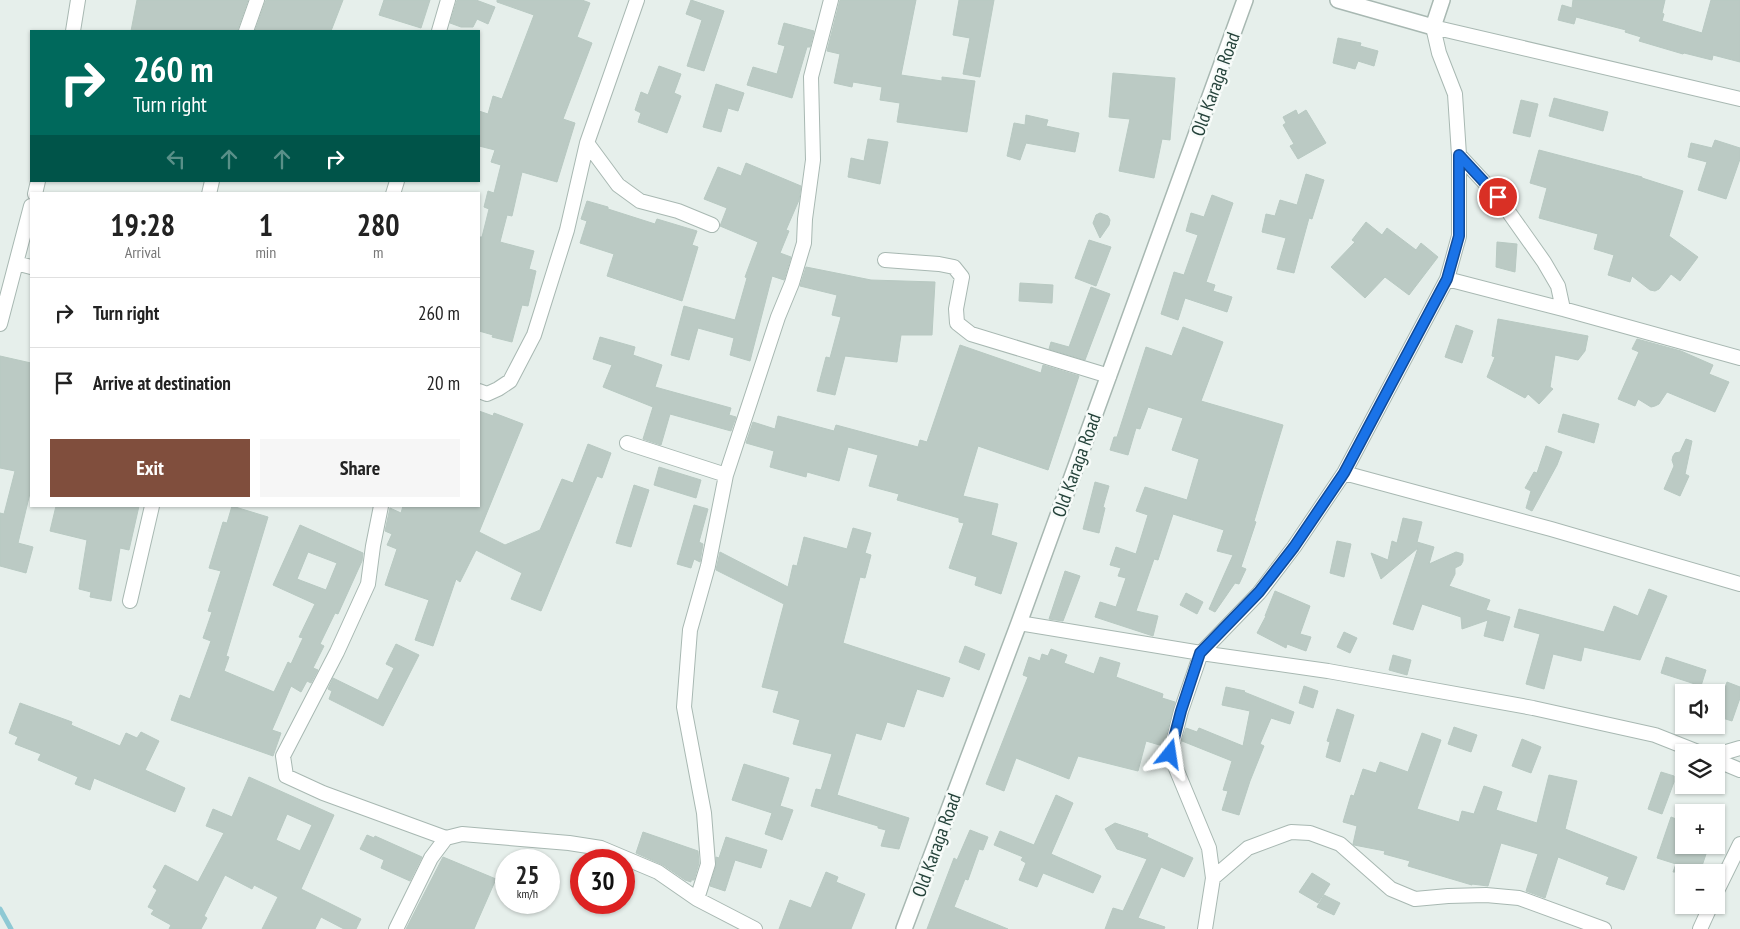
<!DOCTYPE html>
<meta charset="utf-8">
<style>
body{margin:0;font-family:"PT Sans Narrow",sans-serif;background:#f6f6f6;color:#222;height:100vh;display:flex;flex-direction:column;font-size:19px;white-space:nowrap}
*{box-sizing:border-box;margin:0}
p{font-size:16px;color:#767676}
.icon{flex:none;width:28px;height:28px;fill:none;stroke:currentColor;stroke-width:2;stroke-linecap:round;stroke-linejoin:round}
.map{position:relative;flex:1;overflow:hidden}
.panel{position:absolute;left:30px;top:192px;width:450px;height:315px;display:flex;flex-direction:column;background:#fff;border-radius:0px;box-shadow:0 1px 4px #0004}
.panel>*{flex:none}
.hud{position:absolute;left:30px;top:30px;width:450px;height:152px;border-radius:0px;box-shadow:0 1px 4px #0004;background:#00695c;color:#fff;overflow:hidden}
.controls{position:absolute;left:1675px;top:684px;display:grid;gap:10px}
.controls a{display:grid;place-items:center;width:50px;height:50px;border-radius:0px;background:#fff;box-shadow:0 1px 4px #0004;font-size:25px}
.speed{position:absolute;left:495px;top:849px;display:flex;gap:10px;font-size:25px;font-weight:700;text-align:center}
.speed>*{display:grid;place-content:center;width:65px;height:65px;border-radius:50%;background:#fff;box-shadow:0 1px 4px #0004;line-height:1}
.speed small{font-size:12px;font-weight:400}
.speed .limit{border:8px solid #d22;background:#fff;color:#111}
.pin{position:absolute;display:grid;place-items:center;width:42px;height:42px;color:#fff;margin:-21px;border:2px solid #fff;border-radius:50%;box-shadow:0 1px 5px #0007}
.me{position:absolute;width:55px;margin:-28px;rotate:15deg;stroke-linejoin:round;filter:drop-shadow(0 0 4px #0008)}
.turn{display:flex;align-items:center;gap:18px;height:105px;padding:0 20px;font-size:22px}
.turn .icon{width:65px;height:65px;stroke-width:2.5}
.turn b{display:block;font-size:35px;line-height:42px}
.lanes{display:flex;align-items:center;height:48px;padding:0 20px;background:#0003;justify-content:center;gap:25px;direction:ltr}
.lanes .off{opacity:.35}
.eta{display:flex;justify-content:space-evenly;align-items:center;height:85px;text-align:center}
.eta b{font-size:30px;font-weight:700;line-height:35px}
.action{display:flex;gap:10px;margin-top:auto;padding:10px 20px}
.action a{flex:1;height:58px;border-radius:0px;background:#804e3d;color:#fff;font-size:20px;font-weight:700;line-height:58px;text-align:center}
.action a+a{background:#f6f6f6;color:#222}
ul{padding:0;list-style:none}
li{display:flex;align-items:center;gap:15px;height:70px;padding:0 20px;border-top:1px solid #e0e0e0}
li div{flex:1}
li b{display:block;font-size:19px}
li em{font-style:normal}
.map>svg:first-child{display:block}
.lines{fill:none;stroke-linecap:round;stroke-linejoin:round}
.stream{stroke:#8ec9d4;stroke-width:5}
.building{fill:#bbcac4;stroke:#b8c9c2;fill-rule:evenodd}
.minor-casing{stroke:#a8b8b2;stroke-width:16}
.tertiary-casing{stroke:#a8b8b2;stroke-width:18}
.minor{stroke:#fff;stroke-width:14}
.tertiary{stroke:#fff;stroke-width:15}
.route-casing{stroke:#114b97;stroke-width:12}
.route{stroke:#1a73e8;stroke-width:9}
.labels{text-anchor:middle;stroke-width:5;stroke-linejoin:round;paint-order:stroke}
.street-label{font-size:19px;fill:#24423a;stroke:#f7fbf9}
</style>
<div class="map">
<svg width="1740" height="929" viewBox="0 0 1740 929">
<rect width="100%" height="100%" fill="#e6efeb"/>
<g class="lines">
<path class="stream" d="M0,909l11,20"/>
</g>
<path class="building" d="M137,0h111l-11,31h-106z
M266,0h77l-12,31h-76z
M384,0h46l-9,28 -42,-13z
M457,0h19l19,7 -7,17 -11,-5 -4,8h-12l-11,-4z
M497,0h85l8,3 -13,34 15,6 -29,76 12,4 -18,59 -35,-10 -10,44 -5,-1 -7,27 34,9 -5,18 7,2 -8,35 -6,-1 -10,37 -20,-5 1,-2 -14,-4v-94h3l7,-28 -5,-2 4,-16 6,2 7,-28 -10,-3 4,-12 -16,-4v-35l9,3 5,-18 9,3 32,-84 -37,-13z
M691,0l33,11 -20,60 -17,-5 15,-46 -16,-6z
M840,0h76l-15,75 41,6v-4l33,4 -8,51 -70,-10 3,-19 -20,-3 2,-13 -29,-5 -1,5 -18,-4 6,-29 -13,-3z
M959,0h35l-14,77 -17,-3 7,-36 -17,-3z
M1573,0h92l-3,13 2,1 -2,7 40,12 9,-33h29v62l-27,-7 -1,5 -28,-7 -1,1 -44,-13 2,-4 -16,-5 1,-2 -50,-13 -2,7 -16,-4 4,-15 10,3z
M784,23l30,8 -4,16h-3l-15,51 -45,-13 6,-18 24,7 8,-28 -7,-2z
M1338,38l23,5 -1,3 18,5 -4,15 -16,-5 -3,8 -22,-6z
M659,66l22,8 -7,19 7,3 -14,37 -29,-11 3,-9 -6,-3 6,-18 7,3z
M1113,73l62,5 -5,62 -8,-1 -8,39 -35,-7 11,-52 -21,-2z
M716,84l28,9 -6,18 -10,-3 -7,24 -18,-5z
M1554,98l54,14 -5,19 -54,-15z
M1521,100l17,4 -8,33 -17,-4z
M1296,110l2,5 8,-5 20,33 -28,16 -8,-13 4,-2 -11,-19 3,-2 -3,-6z
M1026,115l22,5 -2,6 33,7 -4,19 -49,-9 -6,17 -13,-4 7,-33 11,2z
M868,139l20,3 -8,42 -32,-7 3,-19 13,3z
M1715,140l25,8v11l-14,40 -28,-9 9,-28 -19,-5 3,-14 21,5z
M1539,150l103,27v1l41,13 -14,45 29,21 -18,24 -9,-7 -12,15 -4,2 -5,-1 -18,-14 -2,6 -22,-7 6,-20 -20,-6 4,-15 -59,-16 8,-30 -17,-5z
M746,163l55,23 -2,14 -13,30 3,1 -9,22 11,4 -7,23 -12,-4 -22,85 -20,-6 4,-17 -36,-10 -9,32 -18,-5 13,-49 51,14 12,-42 -2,-1 13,-35 -38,-16 7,-18 -23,-9 14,-32 23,9z
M1306,174l18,6 -12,39 -3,-1 -15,55 -17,-4 9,-31 -24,-6 4,-18 9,2 5,-16 17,5z
M1212,195l21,8 -27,79 9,3 -2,6 19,6 -5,15 -42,-14 -7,22 -17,-6 13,-42 10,3 14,-40 -12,-4 5,-18 13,4z
M587,201l21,6v2l47,15 2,-5 40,12 -5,14 6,2 -16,54 -75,-25 7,-22 -34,-11 7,-22 -6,-2z
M1100,213l8,3 2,4 -1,5 -9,13 -7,-15 3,-8z
M1366,222l16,13 5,-7 29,22 5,-7 17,14 -29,38 -24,-18 -20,21 -34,-31 24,-25 -3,-2z
M1089,240l22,7 -15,39 -21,-8z
M1497,242l20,2 -2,28 -19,-5z
M806,267l65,13 64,2 -3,53h-31l-4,27 -52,-6 -10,39 -18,-4 9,-34 4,1 11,-41 -9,-2 5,-20 -37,-9z
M1020,283l33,2 -1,18 -33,-2z
M1091,287l19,7 -25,66 -36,-11 2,-7 18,5z
M1498,319l90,17 -3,15 -7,9 -23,-5 -5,32 3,2 -14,15 -11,-10 -3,4 -38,-21 8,-20 -3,-1z
M1456,325l17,6 -11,32 -17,-6z
M1183,327l40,15 -22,59 82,24 -29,96 2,1 -15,45 5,2 -7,15 -4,-1 -20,29 -6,-3 24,-54 -16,-4 7,-21 -51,-16 -15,46 -4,-1 -18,52 22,5 -5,20 -58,-19 5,-15 16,5 10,-29 -8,-2 3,-8 -11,-3 6,-18 20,7 12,-39 -12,-4 9,-24 42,13 12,-41 -27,-9 11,-32 -35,-11 -8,22 -4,-1 -8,27 -18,-5 4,-13h3l29,-90 26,9z
M600,337l35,10 -2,8 29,10 -7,22 76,21 -2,7 7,2 -5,14 -61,-17 -9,31 -18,-6 10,-32 -50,-20 9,-22 -19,-6z
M1637,339l44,12 32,14 -4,9 20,8 -14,30 -48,-20 -8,12 -4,2 -4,1 -13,-8 -3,7 -17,-7 21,-47 -7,-3z
M960,345l81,28 2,-8 36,11 -31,94 -70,-24 -15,50 35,8 -7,31 26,8 -16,51 -26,-9 2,-8 -28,-9 15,-45 -5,-1v-4l-62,-18 2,-6 -30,-8 9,-31 -30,-8 -9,34 -32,-9 -1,5 -36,-10 4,-16 -28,-8 7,-21 22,7 3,-13 56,15 2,-6 82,22 2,-7 7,2z
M0,356l31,7v126l-13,54 15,4 -7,26 -26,-7v-53l4,1 11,-43 -15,-3z
M479,411l14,5 1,-3 29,11 -44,108 26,13 35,-15 22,-51 11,4 15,-39 23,9 -9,25 -5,-2 -56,135 -30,-12 11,-26 -46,-23 -16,32 -4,-3 -23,67 -18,-6 14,-40 -44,-15 12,-36 -10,-4 5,-11 -7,-3 5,-23 11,5 2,-7h76z
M1563,414l36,10 -5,19 -36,-11z
M1686,439l6,2 -7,33 4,2 -9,20 -16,-7 10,-23 -2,-6 1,-4 2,-3 5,-1z
M1546,446l16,6 -5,13 -25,46 -6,-3 5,-17 -6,-3 9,-16 3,1z
M659,467l42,13 -5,18 -42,-13z
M1095,482l14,4 -6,21 2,1 -6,25 -16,-4z
M634,485l15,5 -18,57 -15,-4z
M694,505l14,4 -9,33 4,2 -3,18 -6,-3 -3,9 -14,-4z
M56,506h83l-10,44 -9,-2 -9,53 -21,-4 1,-5 -12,-3 8,-49 -37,-9z
M232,506l36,11 -42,139 3,1 -5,14 50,21 14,-30 3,2 12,-26 -4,-1 16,-33 -42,-19 27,-60 63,28 -1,8 -24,53 -3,-1 -15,31 4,2 -11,22 5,2 -7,13 -4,-2 -6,11 -10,-6 -19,44 9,3 -8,23 -102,-36 9,-25 10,4 21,-58 -8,-3 9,-26 -4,-1 13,-40 -12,-3 14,-46 4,1zM308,552l29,11 -11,27 -29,-11z
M1403,518l19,4 -5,20 17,5 -5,17 27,-12 7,2v7l-2,4 -6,3v6l-6,12 41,14 -4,10 24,7 -7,24 -19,-5 4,-16 -26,9 -1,-12 -39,-13 -9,26 -20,-6 25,-76 -37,31 -10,-26 17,7 4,-19 5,2z
M853,528l18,5 -6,20 6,2 -6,23 -5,-1 -17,66 107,35 -7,19 -26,-8 -13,38 -17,-5 -6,18 -25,-7 -19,62 72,23 -10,31 -18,-3 5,-16 -8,-2v-2l-67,-20 5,-17 5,1 11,-36 -39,-10 7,-24 -27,-8 6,-21 -17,-4 22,-83 -68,-34 4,-18 68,35 5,-22 4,1 7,-29 43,12z
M1337,541l14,3 -7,33 -14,-4z
M1065,571l15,5 -17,45 -14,-2z
M1649,589l18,7 -27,64 -56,-13 -3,14 -28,-7 -9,35 -18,-5 14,-50 -26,-7 5,-18 85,23 10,-26 24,10z
M1275,591l35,15 -10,28 11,3 -5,14 -19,-7 -1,4 -29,-15 9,-17h-1z
M1186,593l17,9 -6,12 -17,-9z
M1344,632l13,6 -7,15 -13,-6z
M396,644l23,11 -36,71 -54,-27 3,-8 -4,-2 5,-11 45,22 16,-32 -8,-4z
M965,646l20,8 -6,16 -20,-8z
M1051,649l16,6 -3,8 30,11 6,-17 20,6 -4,14 47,17 -1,4 13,4 -12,44 -17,-5 -8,30 -60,-15 -9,23 -53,-21 -12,33 -18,-7 42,-107 -5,-2 6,-18 11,4 2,-7 6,2z
M1393,655l18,5 -4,15 -18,-5z
M1666,657l40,13 -5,16 -40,-13z
M1727,682l13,5v11l-8,23 -16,-5z
M1304,686l14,5 -5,17 -14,-5z
M1226,687l19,4 -1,1 50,20 -4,12 -19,-6 -11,26 4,2 -14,35 -11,34 -17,-5 6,-19 -5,-1 9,-29 -50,-20 4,-13 11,4 2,-4 44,18 7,-35 -28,-6z
M20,703l52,19 -1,3 49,21 6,-13 11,5 4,-6 18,9 -14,29 40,18 -10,24 -81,-34 -4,12 -15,-6 3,-7 -40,-17 3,-6 -26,-10 3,-7 -9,-4z
M1337,709l17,6 -14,47 -14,-5 4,-15 -3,-1z
M1454,727l23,8 -6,17 -23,-8z
M1422,733l19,7 -24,69 42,13 3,-11 12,3 10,-28 18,6 -6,18 41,13 12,-48 28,6 -12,48 72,28 -13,33 -18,-6 3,-7 -51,-20 -13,41 -19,-7 12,-37 -37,-11 -13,43 -16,-2v1l-64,-19 2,-5 -26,-7 1,-3 -31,-6 -1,-1 4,-18 -14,-4 8,-27 3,1 9,-27 13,4 4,-11 28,10z
M1522,739l19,8 -10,26 -19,-7z
M744,764l45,14 -9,28 13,4 -11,30 -17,-6 7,-21 -40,-13z
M1661,772l13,4v6l-12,32 -14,-5z
M249,777l85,38 -33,74 60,30 -5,10h-12l-23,-12 -6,12h-53l16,-32 -24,-12 -2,4 -27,-14 -21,41 3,2 -6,11h-32l2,-4 -20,-11 3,-4 -6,-3 9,-17 -4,-3 12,-22 33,17 26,-49 -18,-7 7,-17 19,8zM287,814l25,11 -12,26 -24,-11z
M1056,795l17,8 -22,51 50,22 -8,17 -50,-20 -6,14 -18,-7 7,-17 -5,-3 2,-3 -29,-12 6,-14 34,14z
M1671,817l13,5v23h25l-9,27h-27l3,-8 -19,-6z
M1115,823l33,11 -1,3 46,21 -9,19 -23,-10 -23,51 27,9 -1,2h-59l8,-21 10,3 24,-52 -30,-10 -12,-20z
M970,830l18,7 -5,13 -4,-1 -11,31 -3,-1 -11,28 54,22h-81l27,-71 3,2z
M643,832l55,19 1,12 -5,17h-3v2l-6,-2 -22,-15 -27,-12z
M367,835l7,3 1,-2 47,21 -12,24 -29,-13 3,-8 -24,-11z
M726,837l41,13 -6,18 -26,-8 -10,31 -15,-5 6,-20v-9l3,1z
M443,857l53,22 -22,50h-68z
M826,872l12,5 -2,5 29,12 -14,35h-72l11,-29 21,8z
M1312,873l18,11 -12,19 -19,-11z
M1324,895l16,8 -6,12 -17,-8z"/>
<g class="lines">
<defs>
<path id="minor" d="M73,31l5,-31
M246,31l11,-31
M439,31l9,-31
M587,143l31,42 22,16 38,10 34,14
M1459,155l39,42 46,65 14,24 5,23
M35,194l3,-13
M209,194l3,-13
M393,194l4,-13
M31,206l-15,57 15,4
M885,260l54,4 15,3 8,10 -6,32 1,14 14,11 138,42
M1447,279l12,-43v-81l-4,-61 -16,-41 -6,-26 307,72
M0,324l16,-61
M479,391l8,3 11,-5 12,-8 24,-46 33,-105 20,-87 50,-143
M627,443l99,32
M1344,473l207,56 189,55
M381,506l-8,40 -5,38 -31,68 -54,104 3,20 37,17 123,45
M130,601l22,-95
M1019,623l182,30 127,18 205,37 122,27 43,17
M1716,755l24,-7
M1716,760l24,10
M1213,878l35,-30 43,-16 19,1 30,11 51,45 24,10 33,-3 38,-1 33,3 85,31
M1716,893l24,-49
M697,899l11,-35 -4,-51 -20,-106 6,-77 18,-64 18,-91 52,-158 14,-34 12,-40 1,-24 8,-59 -2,-83 20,-77
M396,929l35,-71 15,-20 16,-4 107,9 32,5 57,24 39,27 58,30
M1205,929l8,-51 -4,-30 -39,-94 11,-43 20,-58 58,-60 35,-46 50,-74 103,-194 116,30 177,49
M1700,929l11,-24"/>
<path id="tertiary" d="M1338,0l95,27 9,-27
M904,929l115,-306 226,-623"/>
</defs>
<use href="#minor" class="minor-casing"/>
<use href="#tertiary" class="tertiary-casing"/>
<use href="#minor" class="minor"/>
<use href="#tertiary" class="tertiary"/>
</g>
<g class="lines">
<defs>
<path id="route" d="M1170,754l11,-43 19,-58 59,-61 35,-45 50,-74 103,-194 12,-43v-81l39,42"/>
</defs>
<use href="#route" class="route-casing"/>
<use href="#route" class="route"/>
</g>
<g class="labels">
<g class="street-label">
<text transform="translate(1215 84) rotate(-70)" y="7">Old Karaga Road</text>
<text transform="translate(1076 465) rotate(-70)" y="7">Old Karaga Road</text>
<text transform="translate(936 845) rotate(-70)" y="7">Old Karaga Road</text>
</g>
</g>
</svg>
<div class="controls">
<a><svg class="icon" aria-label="sound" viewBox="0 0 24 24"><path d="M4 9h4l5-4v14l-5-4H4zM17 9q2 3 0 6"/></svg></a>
<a><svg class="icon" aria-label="layers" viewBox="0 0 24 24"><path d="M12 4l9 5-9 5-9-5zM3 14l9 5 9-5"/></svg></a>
<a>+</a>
<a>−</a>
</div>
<div class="speed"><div>25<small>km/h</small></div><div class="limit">30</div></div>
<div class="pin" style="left:1498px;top:197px;background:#d93025"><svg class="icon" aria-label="arrive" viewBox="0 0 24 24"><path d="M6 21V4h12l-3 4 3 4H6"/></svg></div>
<svg class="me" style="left:1170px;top:754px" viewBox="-20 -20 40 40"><path d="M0-17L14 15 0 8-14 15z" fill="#1a73e8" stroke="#fff" stroke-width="4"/></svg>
<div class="hud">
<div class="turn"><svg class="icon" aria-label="right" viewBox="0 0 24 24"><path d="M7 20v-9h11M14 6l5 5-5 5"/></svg><div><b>260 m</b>Turn right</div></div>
<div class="lanes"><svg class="icon off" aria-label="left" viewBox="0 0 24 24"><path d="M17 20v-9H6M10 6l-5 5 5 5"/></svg><svg class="icon off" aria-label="ahead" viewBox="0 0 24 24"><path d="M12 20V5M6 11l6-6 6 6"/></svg><svg class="icon off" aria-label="ahead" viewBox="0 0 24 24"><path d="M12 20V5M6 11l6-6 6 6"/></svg><svg class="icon" aria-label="right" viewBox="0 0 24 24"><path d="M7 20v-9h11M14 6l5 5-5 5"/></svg></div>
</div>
<section class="panel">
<div class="eta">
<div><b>19:28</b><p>Arrival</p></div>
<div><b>1</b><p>min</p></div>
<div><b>280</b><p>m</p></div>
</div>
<ul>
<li><svg class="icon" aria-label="right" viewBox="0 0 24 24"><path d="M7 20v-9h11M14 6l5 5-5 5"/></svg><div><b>Turn right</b></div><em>260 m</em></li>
<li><svg class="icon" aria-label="arrive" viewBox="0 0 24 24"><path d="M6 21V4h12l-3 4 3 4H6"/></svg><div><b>Arrive at destination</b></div><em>20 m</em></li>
</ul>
<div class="action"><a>Exit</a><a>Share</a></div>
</section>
</div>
